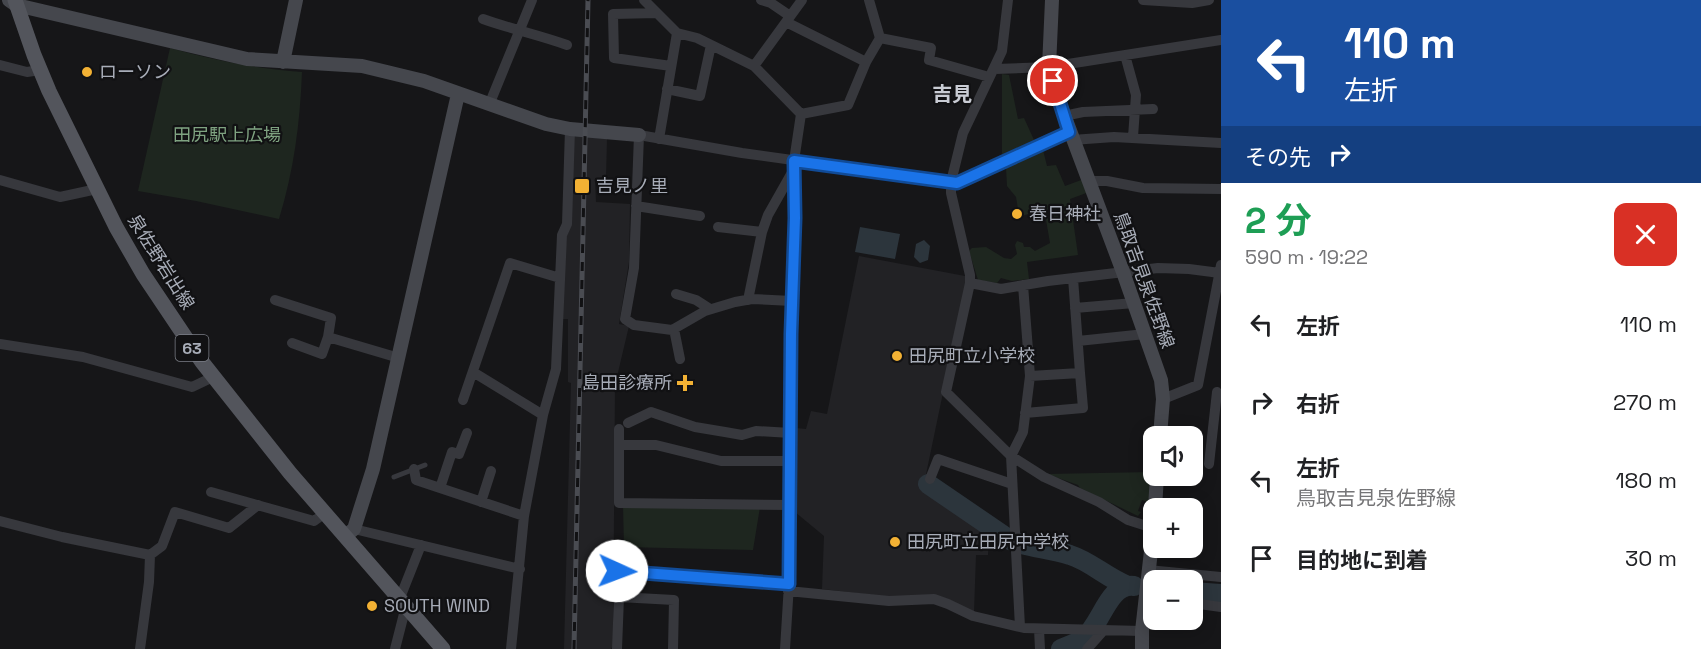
<!DOCTYPE html>
<html lang="ja">
<meta charset="utf-8">
<style>
body{margin:0;font-family:"Space Grotesk","Noto Sans JP",sans-serif;background:#f2f2f2;color:#202124;height:100vh;display:flex;flex-direction:column;font-size:22px;white-space:nowrap}
*{box-sizing:border-box;margin:0}
p{font-size:20px;color:#757577}
.icon{flex:none;width:33px;height:33px;fill:none;stroke:currentColor;stroke-width:2;stroke-linecap:round;stroke-linejoin:round}
.map{position:relative;flex:1;overflow:hidden}
.details{display:flex;flex-direction:column;background:#fff;width:480px}
.details>*{flex:none}
.banner{background:#1a4fa0;color:#fff;overflow:hidden}
.buttons{position:absolute;left:1143px;top:426px;display:grid;gap:12px}
.buttons a{display:grid;place-items:center;width:60px;height:60px;border-radius:12px;background:#fff;box-shadow:0 3px 15px #0003;font-size:30px}
.pin{position:absolute;display:grid;place-items:center;width:51px;height:51px;color:#fff;margin:-26px;border:3px solid #fff;border-radius:50%;box-shadow:0 2px 6px #0007}
.me{position:absolute;width:66px;margin:-33px;rotate:92deg;stroke-linejoin:round;filter:drop-shadow(0 0 4px #0008)}
.turn{display:flex;align-items:center;gap:21px;height:126px;padding:0 24px;font-size:27px}
.turn .icon{width:78px;height:78px;stroke-width:2.5}
.turn b{display:block;font-size:42px;line-height:51px}
.then{display:flex;align-items:center;height:57px;padding:0 24px;background:#0003;gap:12px;font-size:22px}
.round{display:grid;place-items:center;flex:none;width:63px;height:63px;border-radius:12px;background:#f2f2f2}
.summary{display:flex;align-items:center;justify-content:space-between;height:102px;padding:0 24px}
h1{font-size:36px;font-weight:700;line-height:45px;color:#1e9e55}
ul{padding:0;list-style:none}
li{display:flex;align-items:center;gap:18px;height:78px;padding:0 24px}
li div{flex:1}
li b{display:block;font-size:22px}
li em{font-style:normal}
main{display:flex;flex:1;min-height:0}
.map>svg:first-child{display:block}
.built{fill:#222225}
.green{fill:#1e261f}
.water{fill:#2c353c}
.lines{fill:none;stroke-linecap:round;stroke-linejoin:round}
.river{stroke:#2c353c;stroke-width:20}
.lane{stroke:#37383d;stroke-width:5}
.street{stroke:#37383d;stroke-width:10}
.secondary{stroke:#45474d;stroke-width:14}
.primary{stroke:#53555c;stroke-width:15}
.rail-casing{stroke:#4a4c52;stroke-width:5}
.rail{stroke:#111113;stroke-width:3;stroke-dasharray:9;stroke-linecap:butt}
.route-casing{stroke:#114b97;stroke-width:15}
.route{stroke:#1a73e8;stroke-width:10}
.poi-dot{fill:#f2b134;stroke:#111113;stroke-width:2}
.labels{text-anchor:middle;stroke-width:4.5;stroke-linejoin:round;paint-order:stroke}
.shield{fill:#111113;stroke:#7b7e86;stroke-width:1.5}
.shield-label{font-size:16px;font-weight:bold;fill:#a8adb8}
.poi-label{font-size:18px;fill:#a8adb8;stroke:#111113;text-anchor:start}
.park-label{font-size:18px;fill:#7fa381;stroke:#111113}
.street-label{font-size:18px;fill:#a8adb8;stroke:#111113}
.neighbourhood-label{font-size:20px;font-weight:bold;fill:#c9ccd4;stroke:#111113}
</style>
<main>
<div class="map">
<svg width="1221" height="649" viewBox="0 0 1221 649">
<rect width="100%" height="100%" fill="#161618"/>
<path class="built" d="M572,135l35,4 -1,39 -11,1 1,23 34,2 -1,58 -10,62 10,2 -14,59 -2,261 -2,3h-47l7,-266 -3,-1v-63h-6z
M859,256l106,20v11l-41,197 65,45 -1,26h-12l-2,57 -26,-13 -58,-2 -68,-8 2,-53 -29,-24 1,-84 10,1 5,-18 16,3z"/>
<path class="green" d="M170,48c44,12 87,21 132,24 -2,51 -8,98 -23,147l-83,-18 -58,-10z
M1002,74l7,1 9,44 6,-1 10,22 -32,15z
M1043,150l4,16 9,-1 9,21 19,-7 5,13 -19,7 8,56 -51,7 2,17 -17,2 -11,-3 -4,5 -19,-3 -9,-29 3,-3 14,-1 18,11 7,1 6,-5 -2,-9 2,-4 6,2 1,4h6l5,4 15,-8 -5,-29h-17l-6,2 -3,-1 -3,-18 -9,-11 -1,-18z
M1152,472l-2,24 -3,6 -5,-2 -4,11 3,1 -3,4 -58,-28 -2,-3 -31,-11z
M623,505l137,2 -7,43 -129,-3z"/>
<path class="water" d="M860,227l40,7 -5,25 -40,-7z
M924,240l6,6 -2,14 -8,3 -6,-6 2,-13z"/>
<g class="lines">
<path class="river" d="M928,484l82,56c19,8 40,8 60,15 20,6 37,23 58,31
M1192,592l29,2
M1061,649c7,-3 16,-6 22,-10 19,-15 25,-56 51,-53"/>
<path class="lane" d="M394,477l31,-12"/>
<path class="street" d="M644,0l33,33 20,5 57,28 47,48
M761,0l10,3 19,13
M1008,0l-6,51 -39,82 -12,49v11l19,82v8l-24,109 65,64 33,21 55,25 29,18 25,8
M1143,0l49,3 17,-3
M657,13l-44,1 1,44 57,8
M483,19c28,10 56,16 84,26
M786,22l80,40
M880,38l51,10 -2,12 60,17
M1125,55l11,40 -3,42
M0,65l27,7 13,-2
M754,66l48,-66
M995,69l54,-2 172,-27
M667,89l33,7 11,-51
M489,105l43,-105
M801,114l47,-9 18,-43 14,-24 -11,-38
M1064,116l19,-4 70,-3
M659,139l18,-106
M1072,140l42,-3 107,6
M0,180l60,17 37,-8
M1088,181h19l36,7 78,1
M636,206l64,10
M718,227l44,5
M970,283l31,6 47,-8 110,-13 31,1 31,4
M1023,285l7,91
M676,294l20,6 14,9
M275,300l56,18 -3,19 -6,17 -30,-11
M748,300l14,-68 6,-17 26,-46
M792,301l-40,-2 -17,3 -30,9 -33,19 -38,-5 -9,-6 9,-51 5,-133 103,18 215,30 112,-52
M1075,308l59,-5
M674,329l6,30
M328,337l71,21
M1078,341l67,-7
M0,344l83,13 109,30 21,-10
M473,372l70,43
M1163,399l35,-14 23,-120
M463,400l47,-137 50,15
M1025,413l58,-5 -3,-35
M628,423l23,-11 44,15 30,5 17,3 14,-4 35,2
M619,429v74l171,2
M619,445h37l65,16h70
M1209,464l8,-72
M414,469l2,11 108,36
M930,479l8,-20 74,25
M440,488l12,-36 7,2 8,-21
M211,492l103,29 11,-8
M481,502l10,-31
M0,521l62,16 88,18 12,-9 13,-34 54,16 29,-23
M354,529l166,40
M618,553l1,44 55,3 -1,49
M1148,570l73,7
M617,571l172,13
M788,591l101,10 45,-2 14,5 25,12 51,12 118,3
M400,598l21,-53
M1192,603l29,4
M1020,627l-9,-171 12,-24 7,-56 50,-3 -7,-95
M1039,629l1,20
M140,649l9,-67 1,-27
M395,649l11,-43
M511,649l13,-133 19,-101 13,-46 6,-134 5,-11 3,-95
M617,649l2,-52
M785,649l4,-65 2,-250 4,-116 -1,-57 7,-47
M1087,649l17,-19"/>
<path class="secondary" d="M9,0l7,5 231,54 115,7 62,15 122,43 24,5 69,6
M1052,0l-3,67 8,29 66,176 38,108 2,19 -3,37
M283,62l13,-62
M1155,508l2,-32
M345,536l9,-7 19,-60 85,-375
M1142,649v-18l12,-107"/>
<path class="primary" d="M15,0l19,55 15,36 67,136 27,47 59,88 88,111 153,176"/>
<defs>
<path id="rail" d="M574,649l14,-649"/>
</defs>
<use href="#rail" class="rail-casing"/>
<use href="#rail" class="rail"/>
</g>
<g class="lines">
<defs>
<path id="route" d="M617,571l172,13 2,-250 4,-116 -1,-57 163,22 112,-51 -16,-51"/>
</defs>
<use href="#route" class="route-casing"/>
<use href="#route" class="route"/>
</g>
<g class="poi-dot">
<circle cx="87" cy="72" r="6"/>
<rect x="574" y="178" width="16" height="16" rx="3"/>
<circle cx="1017" cy="214" r="6"/>
<circle cx="897" cy="356" r="6"/>
<path d="M682 374h6v6h6v6h-6v6h-6v-6h-6v-6h6z"/>
<circle cx="895" cy="542" r="6"/>
<circle cx="372" cy="606" r="6"/>
</g>
<g class="labels">
<rect class="shield" x="175.5" y="335" width="33" height="26" rx="4.5"/>
<g class="shield-label">
<text x="192" y="354">63</text>
</g>
<g class="poi-label">
<text x="99" y="78">ローソン</text>
<text x="596" y="192">吉見ノ里</text>
<text x="1029" y="220">春日神社</text>
<text x="909" y="362">田尻町立小学校</text>
<text x="672" y="389" text-anchor="end">島田診療所</text>
<text x="907" y="548">田尻町立田尻中学校</text>
<text x="384" y="612">SOUTH WIND</text>
</g>
<g class="park-label">
<text x="227" y="141">田尻駅上広場</text>
</g>
<g class="street-label">
<text transform="translate(161 262) rotate(58)" y="6">泉佐野岩出線</text>
<text transform="translate(1144 280) rotate(70)" y="6">鳥取吉見泉佐野線</text>
</g>
<g class="neighbourhood-label">
<text x="952" y="101">吉見</text>
</g>
</g>
</svg>
<div class="buttons">
<a><svg class="icon" aria-label="sound" viewBox="0 0 24 24"><path d="M4 9h4l5-4v14l-5-4H4zM17 9q2 3 0 6"/></svg></a>
<a>+</a>
<a>−</a>
</div>
<div class="pin" style="left:1053px;top:81px;background:#d93025"><svg class="icon" aria-label="arrive" viewBox="0 0 24 24"><path d="M6 21V4h12l-3 4 3 4H6"/></svg></div>
<svg class="me" style="left:617px;top:571px" viewBox="-20 -20 40 40"><circle r="19" fill="#fff"/><path d="M0-13L10 11 0 6-10 11z" fill="#1a73e8"/></svg>
</div>
<section class="details">
<div class="banner">
<div class="turn"><svg class="icon" aria-label="left" viewBox="0 0 24 24"><path d="M17 20v-9H6M10 6l-5 5 5 5"/></svg><div><b>110 m</b>左折</div></div>
<div class="then">その先<svg class="icon" aria-label="right" viewBox="0 0 24 24"><path d="M7 20v-9h11M14 6l5 5-5 5"/></svg></div>
</div>
<div class="summary"><div><h1>2 分</h1><p>590 m · 19:22</p></div><a class="round" style="background:#d93025;color:#fff"><svg class="icon" aria-label="close" viewBox="0 0 24 24"><path d="M6 6l12 12M18 6L6 18"/></svg></a></div>
<ul>
<li><svg class="icon" aria-label="left" viewBox="0 0 24 24"><path d="M17 20v-9H6M10 6l-5 5 5 5"/></svg><div><b>左折</b></div><em>110 m</em></li>
<li><svg class="icon" aria-label="right" viewBox="0 0 24 24"><path d="M7 20v-9h11M14 6l5 5-5 5"/></svg><div><b>右折</b></div><em>270 m</em></li>
<li><svg class="icon" aria-label="left" viewBox="0 0 24 24"><path d="M17 20v-9H6M10 6l-5 5 5 5"/></svg><div><b>左折</b><p>鳥取吉見泉佐野線</p></div><em>180 m</em></li>
<li><svg class="icon" aria-label="arrive" viewBox="0 0 24 24"><path d="M6 21V4h12l-3 4 3 4H6"/></svg><div><b>目的地に到着</b></div><em>30 m</em></li>
</ul>
</section>
</main>
